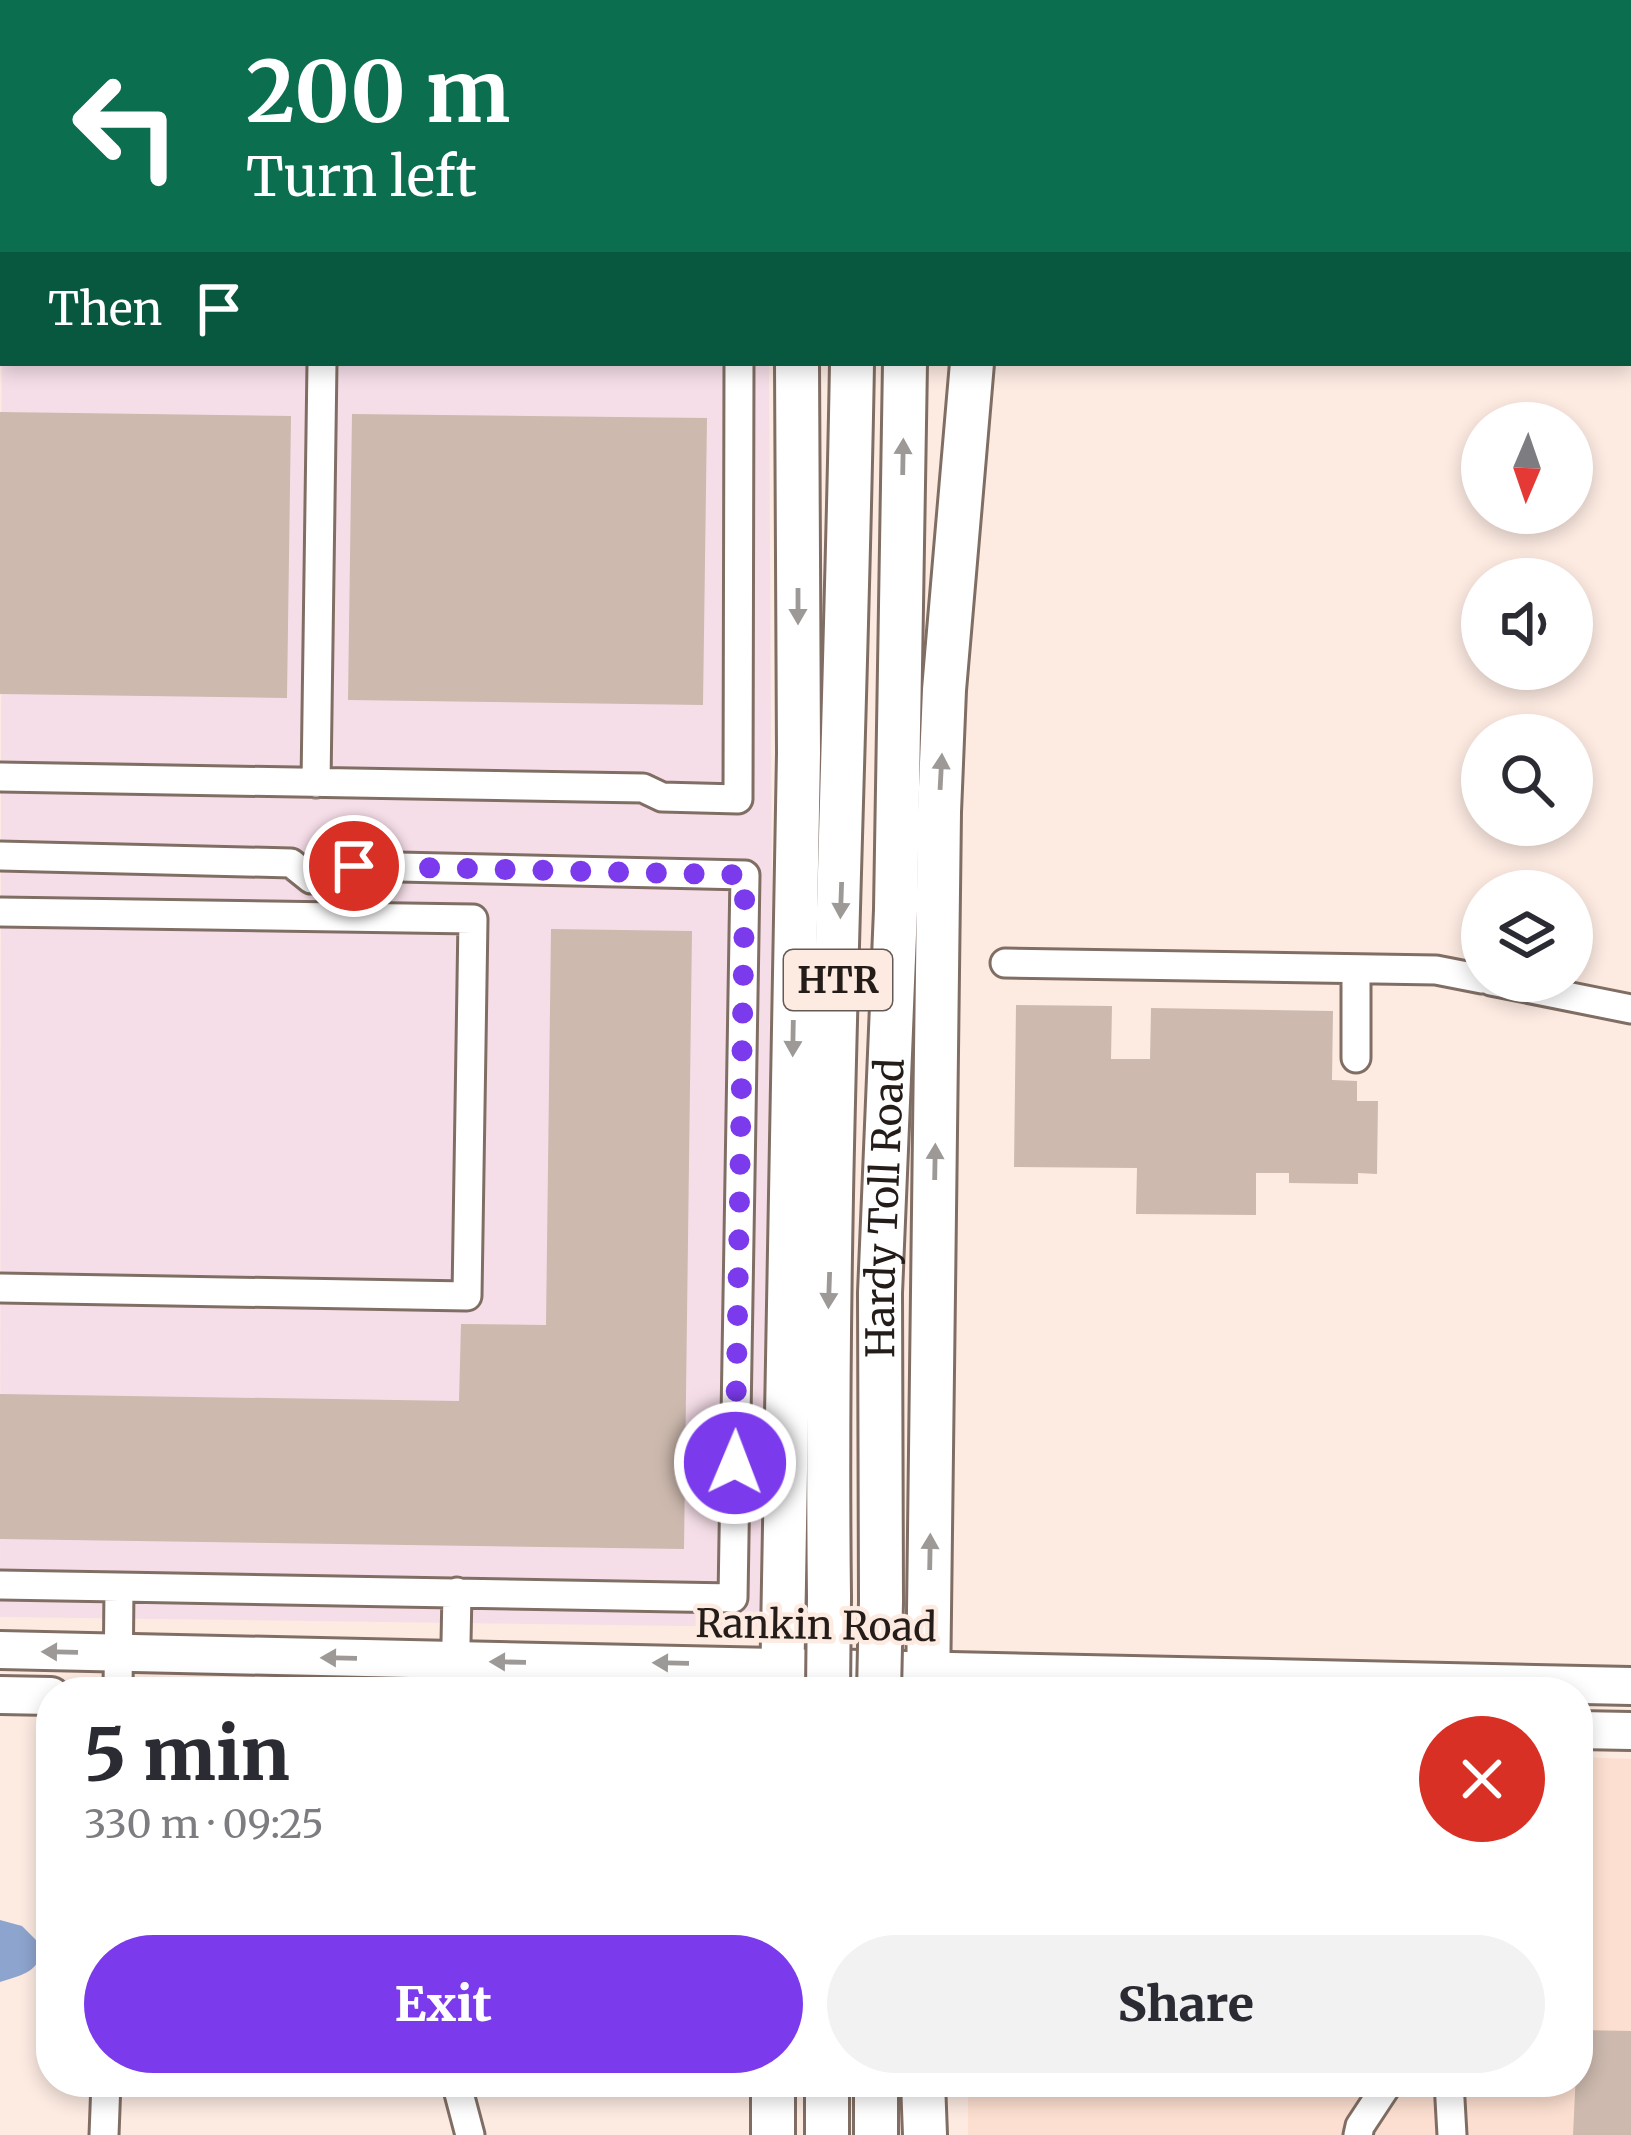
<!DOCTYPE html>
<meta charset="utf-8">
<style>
body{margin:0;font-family:Merriweather,serif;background:#f2f2f3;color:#2b2b33;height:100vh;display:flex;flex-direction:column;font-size:45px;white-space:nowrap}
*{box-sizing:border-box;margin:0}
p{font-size:39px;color:#7c7c81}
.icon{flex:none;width:66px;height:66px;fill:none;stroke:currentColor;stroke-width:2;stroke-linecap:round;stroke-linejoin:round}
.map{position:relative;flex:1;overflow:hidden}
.sheet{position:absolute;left:36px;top:1677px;width:1557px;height:420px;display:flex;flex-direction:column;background:#fff;border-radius:48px;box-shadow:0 6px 18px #0003}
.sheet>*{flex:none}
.banner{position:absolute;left:0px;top:0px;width:1632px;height:366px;box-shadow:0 6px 18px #0003;background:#0b6e4f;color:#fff;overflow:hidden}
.needle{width:78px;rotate:182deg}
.tools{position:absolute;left:1461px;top:402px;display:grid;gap:24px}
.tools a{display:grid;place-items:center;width:132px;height:132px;border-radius:50%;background:#fff;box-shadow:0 6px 18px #0003;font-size:60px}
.pin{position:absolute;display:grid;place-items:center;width:102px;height:102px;color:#fff;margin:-51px;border:6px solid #fff;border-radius:50%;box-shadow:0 3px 12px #0007}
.me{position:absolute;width:132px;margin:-66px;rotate:1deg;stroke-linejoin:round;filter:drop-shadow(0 0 9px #0008)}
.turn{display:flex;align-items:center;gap:42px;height:252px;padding:0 48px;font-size:54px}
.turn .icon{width:156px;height:156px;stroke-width:2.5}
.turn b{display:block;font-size:84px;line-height:102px}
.then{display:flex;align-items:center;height:114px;padding:0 48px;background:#0003;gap:24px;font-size:45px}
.round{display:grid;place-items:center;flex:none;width:126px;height:126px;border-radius:63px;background:#f2f2f3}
.overview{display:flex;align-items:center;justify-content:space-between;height:204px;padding:0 48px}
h1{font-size:72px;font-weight:800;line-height:90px}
.primary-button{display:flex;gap:24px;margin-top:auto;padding:24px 48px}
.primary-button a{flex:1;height:138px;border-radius:72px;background:#7c3aed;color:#fff;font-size:48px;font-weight:800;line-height:138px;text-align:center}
.primary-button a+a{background:#f2f2f3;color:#2b2b33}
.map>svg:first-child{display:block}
.built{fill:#fcdfd0}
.industrial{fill:#f6dee8}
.water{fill:#8da4ce}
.building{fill:#cdb9ae}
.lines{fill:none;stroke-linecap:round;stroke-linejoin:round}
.minor-casing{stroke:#806e64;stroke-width:33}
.major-casing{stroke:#806e64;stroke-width:42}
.highway-casing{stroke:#806e64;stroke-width:48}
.minor{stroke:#fff;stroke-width:27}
.major{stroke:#fff;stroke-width:36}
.highway{stroke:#fff;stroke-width:42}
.highway-bridge-casing{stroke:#806e64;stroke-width:48;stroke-linecap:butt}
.highway-bridge{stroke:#fff;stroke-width:42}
.oneway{fill:#9c9997}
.route{stroke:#7c3aed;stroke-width:21;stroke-dasharray:0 37.8}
.labels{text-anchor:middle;stroke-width:9;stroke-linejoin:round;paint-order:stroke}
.shield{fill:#fdebe2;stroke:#645a55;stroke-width:3}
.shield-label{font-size:36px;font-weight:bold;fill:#231c18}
.street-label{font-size:39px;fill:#231c18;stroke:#fdebe2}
</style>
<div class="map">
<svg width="1631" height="2135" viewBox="0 0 1631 2135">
<rect width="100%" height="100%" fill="#fdebe2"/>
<path class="built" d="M1578,1757l53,2v376h-663v-53h610z"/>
<path class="industrial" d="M2,0h748v3h-747v360h766l3,532 -12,732 -760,-10z"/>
<path class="water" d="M0,1920l22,6 19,19c1,27 -19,30 -41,37z"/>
<path class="building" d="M0,412l291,4 -4,282 -287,-4z
M352,414l355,4 -4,287 -355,-5z
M551,929l141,2 -8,618 -684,-10v-145l459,7 2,-77 85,1z
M1016,1005l96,1 -1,53h39l1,-51 182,3 -1,69 25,1v20h21l-1,73 -19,-1v11l-69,-1v-10h-33v42l-120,-1 1,-46 -123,-1z
M1578,2030l53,1v104h-58z"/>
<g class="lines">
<defs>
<path id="minor" d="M33,3l2,-3
M90,3v-3
M402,3v-3
M710,3v-3
M0,229l3,1
M0,777l643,11 19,9 76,2 1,-436
M316,783l6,-420
M0,856l291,7 20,16h29l14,-13 391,9 -12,723 -614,-11 -1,105
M0,912l473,7 -6,377 -467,-8
M1005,963l431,7 46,9
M1356,969v89
M1491,981l140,28
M0,1585l119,2
M455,1692l2,-100
M456,2082l14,53
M1449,2082l3,53
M104,2135l2,-53
M1358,2135l2,-9 29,-44"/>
<path id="major" d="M0,1650l1631,36
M0,1695l51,1
M1578,1730l53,1"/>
<g id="highway">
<path d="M778,0l1,3"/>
<path d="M817,0v3"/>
<path d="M857,3l1,-3"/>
<path d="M910,3v-3"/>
<path d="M1003,3l1,-3"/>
<path d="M829,1597c-5,-411 16,-823 23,-1234"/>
<path id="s1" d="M881,1601l-1,-308 16,-383 9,-547"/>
<path d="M782,1692l17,-939 -2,-390"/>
<path d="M928,1692l11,-880 5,-122 28,-327"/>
<path d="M923,2082l2,53"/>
<path d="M773,2135v-53"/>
<path d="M827,2135v-53"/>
<path d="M876,2135v-53"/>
</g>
</defs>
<use href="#minor" class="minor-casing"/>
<use href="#major" class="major-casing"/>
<use href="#highway" class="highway-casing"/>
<use href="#minor" class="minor"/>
<use href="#major" class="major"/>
<use href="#highway" class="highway"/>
<defs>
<path id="highway-bridge" d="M828,1692l1,-95
M879,1692l2,-91"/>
</defs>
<use href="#highway-bridge" class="highway-bridge-casing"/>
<use href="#highway-bridge" class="highway-bridge"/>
</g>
<defs><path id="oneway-solid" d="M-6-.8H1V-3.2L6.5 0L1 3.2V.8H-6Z" transform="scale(3)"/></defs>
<g class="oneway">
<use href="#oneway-solid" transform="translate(903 457) rotate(-89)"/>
<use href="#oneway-solid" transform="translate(798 606) rotate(90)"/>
<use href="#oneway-solid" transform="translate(941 772) rotate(-87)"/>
<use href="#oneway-solid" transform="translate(841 900) rotate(92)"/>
<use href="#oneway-solid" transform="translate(793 1038) rotate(91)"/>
<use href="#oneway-solid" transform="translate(935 1162) rotate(-89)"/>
<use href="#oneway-solid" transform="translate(829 1290) rotate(92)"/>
<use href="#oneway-solid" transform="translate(930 1552) rotate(-89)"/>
<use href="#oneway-solid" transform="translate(60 1652) rotate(-179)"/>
<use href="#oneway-solid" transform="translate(339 1658) rotate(-179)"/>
<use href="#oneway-solid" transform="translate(508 1662) rotate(-179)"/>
<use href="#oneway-solid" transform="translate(671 1663) rotate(-179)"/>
</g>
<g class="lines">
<path class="route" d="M354,866l391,9 -10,588"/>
</g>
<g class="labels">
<rect class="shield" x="784" y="950" width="108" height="60" rx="9"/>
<g class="shield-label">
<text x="838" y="993">HTR</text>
</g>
<g class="street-label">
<text dy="14" stroke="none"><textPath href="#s1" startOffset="393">Hardy Toll Road</textPath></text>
<text transform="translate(816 1625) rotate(1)" y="14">Rankin Road</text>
</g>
</g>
</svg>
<div class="tools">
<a><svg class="needle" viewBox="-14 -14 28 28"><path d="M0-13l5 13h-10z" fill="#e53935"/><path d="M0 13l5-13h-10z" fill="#7c7c81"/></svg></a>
<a><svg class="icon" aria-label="sound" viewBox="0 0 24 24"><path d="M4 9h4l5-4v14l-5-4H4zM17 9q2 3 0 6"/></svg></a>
<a><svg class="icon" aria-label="search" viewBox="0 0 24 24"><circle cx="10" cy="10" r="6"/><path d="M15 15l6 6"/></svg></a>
<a><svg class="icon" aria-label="layers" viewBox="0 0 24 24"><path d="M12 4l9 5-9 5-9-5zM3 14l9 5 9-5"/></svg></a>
</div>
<div class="pin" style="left:354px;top:866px;background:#d93025"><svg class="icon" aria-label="arrive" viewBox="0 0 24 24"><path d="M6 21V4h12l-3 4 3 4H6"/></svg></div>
<svg class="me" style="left:735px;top:1463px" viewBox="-20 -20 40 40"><circle r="17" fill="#7c3aed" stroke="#fff" stroke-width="3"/><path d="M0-11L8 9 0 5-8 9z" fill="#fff"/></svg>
<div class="banner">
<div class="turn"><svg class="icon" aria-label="left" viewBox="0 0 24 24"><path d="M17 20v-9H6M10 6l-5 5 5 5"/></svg><div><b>200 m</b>Turn left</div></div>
<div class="then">Then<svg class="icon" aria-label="arrive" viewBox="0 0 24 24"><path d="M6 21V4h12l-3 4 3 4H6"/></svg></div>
</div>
<section class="sheet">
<div class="overview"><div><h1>5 min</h1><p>330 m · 09:25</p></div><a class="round" style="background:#d93025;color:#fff"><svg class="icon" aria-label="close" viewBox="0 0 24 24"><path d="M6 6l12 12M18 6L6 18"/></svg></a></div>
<div class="primary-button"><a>Exit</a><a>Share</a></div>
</section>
</div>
